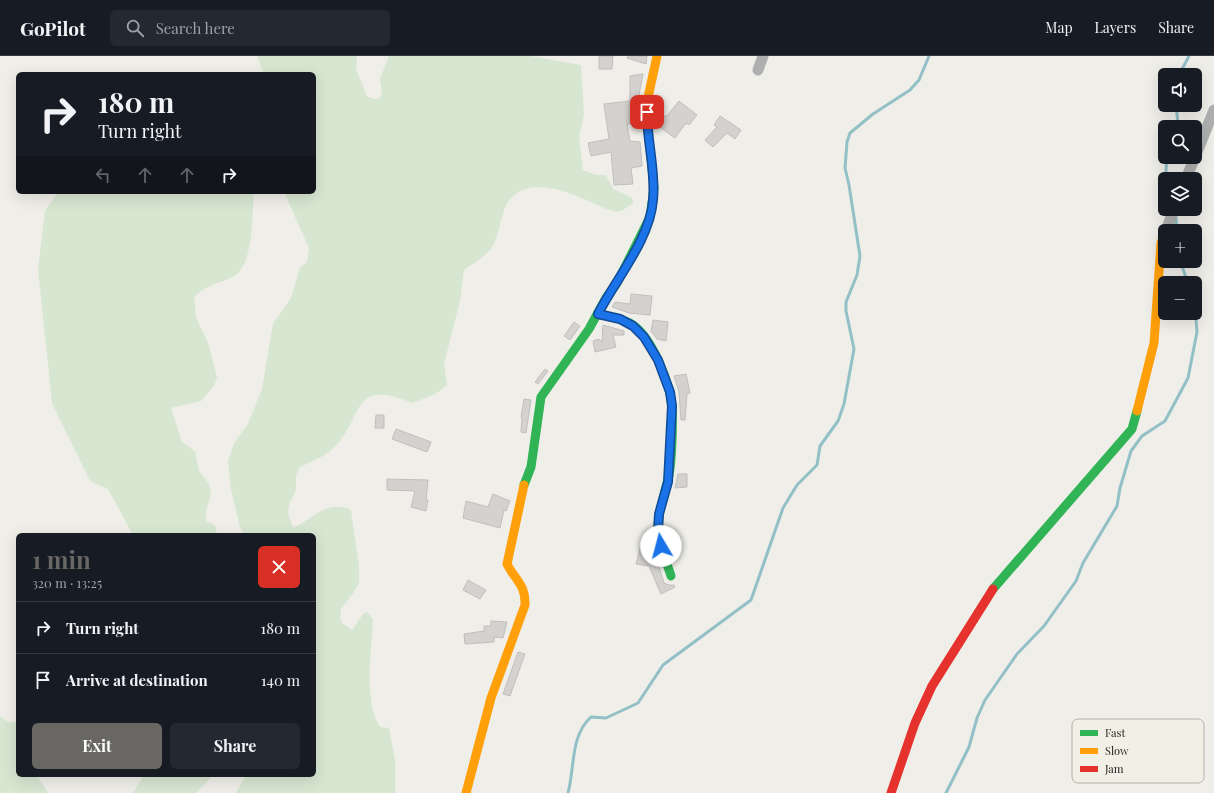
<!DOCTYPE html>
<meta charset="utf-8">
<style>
body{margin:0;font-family:"Playfair Display",serif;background:#242831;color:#f1f3f6;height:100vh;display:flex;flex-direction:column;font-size:15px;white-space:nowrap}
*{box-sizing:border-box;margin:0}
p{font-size:13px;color:#9ea1a6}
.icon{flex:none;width:22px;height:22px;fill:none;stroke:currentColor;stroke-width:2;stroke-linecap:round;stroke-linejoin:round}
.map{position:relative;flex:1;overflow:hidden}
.details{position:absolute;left:16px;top:477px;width:300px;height:244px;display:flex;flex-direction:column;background:#171b24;border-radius:6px;box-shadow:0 4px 16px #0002}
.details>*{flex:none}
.hud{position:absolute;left:16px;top:16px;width:300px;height:122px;border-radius:6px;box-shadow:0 4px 16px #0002;background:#171b24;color:#f1f3f6;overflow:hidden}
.tools{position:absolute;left:1158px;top:12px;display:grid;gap:8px}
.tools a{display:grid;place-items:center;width:44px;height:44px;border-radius:6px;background:#171b24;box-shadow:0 4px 16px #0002;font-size:20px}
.pin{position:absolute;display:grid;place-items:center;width:34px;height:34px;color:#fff;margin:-17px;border-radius:8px;box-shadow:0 2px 6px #0006}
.me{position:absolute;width:44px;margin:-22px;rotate:352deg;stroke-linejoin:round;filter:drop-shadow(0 0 3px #0008)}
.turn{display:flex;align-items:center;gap:14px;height:84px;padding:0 16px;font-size:18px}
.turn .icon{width:52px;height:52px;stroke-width:2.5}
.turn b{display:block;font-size:28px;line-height:34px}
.lanes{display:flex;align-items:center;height:38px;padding:0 16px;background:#0003;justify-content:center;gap:20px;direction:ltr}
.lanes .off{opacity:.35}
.round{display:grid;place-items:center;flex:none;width:42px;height:42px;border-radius:6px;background:#242831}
.head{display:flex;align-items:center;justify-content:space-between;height:68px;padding:0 16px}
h1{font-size:24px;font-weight:700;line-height:30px;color:#686763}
.button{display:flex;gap:8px;margin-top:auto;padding:8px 16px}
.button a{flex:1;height:46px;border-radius:6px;background:#686763;color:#fff;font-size:16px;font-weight:700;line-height:46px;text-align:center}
.button a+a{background:#242831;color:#f1f3f6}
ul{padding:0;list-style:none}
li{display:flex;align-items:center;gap:12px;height:52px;padding:0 16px;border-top:1px solid #363941}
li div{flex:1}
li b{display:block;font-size:15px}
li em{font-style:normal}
header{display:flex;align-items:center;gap:24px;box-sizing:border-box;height:56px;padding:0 20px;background:#171b24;border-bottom:1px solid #363941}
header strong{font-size:19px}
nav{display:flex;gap:22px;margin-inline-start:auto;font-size:14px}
.search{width:280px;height:36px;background:#242831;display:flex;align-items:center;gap:10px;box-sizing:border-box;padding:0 14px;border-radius:6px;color:#9ea1a6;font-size:15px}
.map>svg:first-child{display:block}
.green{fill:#d7e6d1}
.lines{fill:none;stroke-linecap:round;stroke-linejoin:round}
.stream{stroke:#93c0c7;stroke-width:3}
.building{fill:#d4d2cf;stroke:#c0bfbc}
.street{stroke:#aeb0af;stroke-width:11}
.fast{stroke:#30b455;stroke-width:9}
.slow{stroke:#ff9f0a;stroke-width:9}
.jam{stroke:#e5322d;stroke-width:9}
.route-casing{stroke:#114b97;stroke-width:10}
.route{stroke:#1a73e8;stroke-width:7}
.key{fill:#f2efe6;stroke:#b3b0a9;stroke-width:1}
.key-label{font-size:11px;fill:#1f1e1b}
</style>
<header>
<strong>GoPilot</strong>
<div class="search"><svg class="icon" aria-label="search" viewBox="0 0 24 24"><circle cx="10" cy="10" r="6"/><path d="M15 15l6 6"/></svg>Search here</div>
<nav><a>Map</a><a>Layers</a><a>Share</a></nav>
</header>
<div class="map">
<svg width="1214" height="737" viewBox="0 0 1214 737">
<rect width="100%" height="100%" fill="#efeee9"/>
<path class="green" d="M257,0h100l-1,14 11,26 7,3h5l3,-7 -2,-13 9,-23h142l50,9 3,50 -5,22 4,33 13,5h10l7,14 18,8 3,6c-4,2 -9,6 -13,8 -9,2 -18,-4 -26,-7 -24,-11 -61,-28 -83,-7 -12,11 -11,37 -20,50 -5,9 -20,17 -28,23l-4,31 -16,63 3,21c-10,10 -22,13 -35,18 -65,-27 -46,18 -82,48 -8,7 -20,11 -30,16l-4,8v15l-7,15 -1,8 5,15c21,-9 33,-29 58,-18l8,56v17l-5,9 -13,17 -1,9 2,5 10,7 11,-16 4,-2 6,7c-1,30 -10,83 7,108l9,1 6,32v33h-159l10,-18h68v-240h-70l-4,-8 -9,-37 -3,-29 6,-18 14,-19 14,-35 11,-65 18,-26 9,-30 7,-6 2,-14 -25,-56h30v-118h-50z
M69,136h185c-2,21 0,73 -20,84 -14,7 -30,10 -40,21l2,20 12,26 9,34 -3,9 -13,15 -30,7 11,34 13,9 4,20 10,13 2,10 -5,17v10l9,4 2,10h-84l-25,-46 -18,-8 -38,-78 -14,-134 7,-58 12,-18z
M0,660l8,6h10v53h19l11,18h-48z
M144,719h69l-17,18h-63z"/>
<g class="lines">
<path class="stream" d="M1179,19l10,-19
M1176,49l2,18 -1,4
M1165,128l2,-27
M1176,161l1,14
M1180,205l8,22
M568,737c7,-26 2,-57 23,-76l15,1 32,-15 25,-38 88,-65 32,-92 14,-23 20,-20 3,-19 18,-25 6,-17 10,-55 -8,-38v-9l11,-27 3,-19 -11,-71 -4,-17 2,-26 3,-9 23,-19 37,-24 9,-10 10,-24
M946,737l23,-46 8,-29 8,-18 32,-46 27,-28 32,-45 7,-18 34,-57 3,-18 11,-37 11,-15 23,-15 23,-43 9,-46 -2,-26"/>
</g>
<path class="building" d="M599,0h14l-1,13h-13z
M628,0h19l-1,8 -19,-6z
M643,18l-5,26v23l-11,1 3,17 10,1 2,24 -11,2 2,16 -19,1 -3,-33 -20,4 -3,-13 21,-4 -5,-35 26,-3v-25z
M679,45l18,14 -8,10 -3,-2 -11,15 -18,-13 -1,-10 3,-4 7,6z
M720,60l21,14 -6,9 -8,-6 -14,14 -8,-7 12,-13 -3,-2z
M631,238l21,2 -2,19 -21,-2 -17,-6 3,-5 15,2z
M653,264l15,2 -2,19 -9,-2 -6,-8z
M574,266l6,4 -10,14 -6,-4z
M603,269l21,6v4h-11l3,12 -21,5 -2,-11 6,-2 3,3z
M545,313l3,2 -10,13 -3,-2z
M686,318l4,19 -3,1 -2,26h-4l-2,-28 -5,-16z
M524,343l7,1 -5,33 -5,-1 1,-14 -1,-1z
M376,359h8v13h-9z
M396,373l35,13 -4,10 -35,-13z
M678,418h9v13l-12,1z
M387,423l41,1 -2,20h2l-2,11 -15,-4 4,-16 -28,-1z
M493,438l17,7 -4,10 -2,-1 -4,18 -37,-10 3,-17 22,6z
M642,486l8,2 -1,7h5l10,32 5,2h5l1,2 -14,7 -12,-28 -13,-2z
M468,524l18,10 -6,9 -17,-9z
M491,565l16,1 -4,16 -9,-1v5l-29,2 -1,-10 20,-3v-5h7z
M518,596l7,2 -15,42 -7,-2z"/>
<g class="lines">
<path class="street" d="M758,14l5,-14
M1186,123l28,-69
M1166,175l8,-22"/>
<path class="fast" d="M598,258c11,3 25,4 35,11 19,13 37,58 39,81 1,16 0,54 -3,69 -4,18 -11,36 -11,54 0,13 9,34 13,47
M524,429l7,-18 10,-70 48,-68 17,-31 11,-15 33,-66 4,-29 -3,-30
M993,533l139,-160 5,-18"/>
<path class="slow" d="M651,102l-4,-35v-21l10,-46
M1137,355l17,-68 7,-100 4,-10
M466,737l25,-95 34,-93c1,-20 -10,-25 -18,-41l17,-79"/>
<path class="jam" d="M891,737l24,-70 17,-37 61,-97"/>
</g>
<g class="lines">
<defs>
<path id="route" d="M647,56c0,30 9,60 6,88 -3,40 -38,80 -55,114l22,5 13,7 11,11 14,23 12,32 2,14 -4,76 -9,32 -1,17 3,15"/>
</defs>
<use href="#route" class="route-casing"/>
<use href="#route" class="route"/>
</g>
<rect x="1072" y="663" width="132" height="64" rx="6" class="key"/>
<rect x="1080" y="674" width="18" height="6" fill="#30b455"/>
<rect x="1080" y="692" width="18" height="6" fill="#ff9f0a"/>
<rect x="1080" y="710" width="18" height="6" fill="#e5322d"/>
<g class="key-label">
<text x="1105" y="681">Fast</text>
<text x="1105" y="699">Slow</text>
<text x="1105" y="717">Jam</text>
</g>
</svg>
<div class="tools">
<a><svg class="icon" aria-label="sound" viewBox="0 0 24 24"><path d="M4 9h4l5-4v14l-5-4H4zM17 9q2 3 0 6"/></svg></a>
<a><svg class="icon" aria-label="search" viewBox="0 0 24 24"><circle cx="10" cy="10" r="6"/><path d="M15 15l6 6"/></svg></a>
<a><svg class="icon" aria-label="layers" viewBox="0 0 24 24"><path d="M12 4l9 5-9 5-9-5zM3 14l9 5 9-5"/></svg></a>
<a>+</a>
<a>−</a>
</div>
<div class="pin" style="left:647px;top:56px;background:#d93025"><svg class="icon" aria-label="arrive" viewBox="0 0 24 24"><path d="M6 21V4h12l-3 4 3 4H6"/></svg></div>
<svg class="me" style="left:661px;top:490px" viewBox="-20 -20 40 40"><circle r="19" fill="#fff"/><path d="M0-13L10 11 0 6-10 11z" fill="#1a73e8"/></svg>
<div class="hud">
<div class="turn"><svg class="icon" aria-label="right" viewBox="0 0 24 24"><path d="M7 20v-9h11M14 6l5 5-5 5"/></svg><div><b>180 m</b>Turn right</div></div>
<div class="lanes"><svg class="icon off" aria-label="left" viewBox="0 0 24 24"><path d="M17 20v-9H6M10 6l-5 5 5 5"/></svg><svg class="icon off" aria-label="ahead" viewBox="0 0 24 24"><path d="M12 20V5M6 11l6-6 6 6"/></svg><svg class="icon off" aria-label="ahead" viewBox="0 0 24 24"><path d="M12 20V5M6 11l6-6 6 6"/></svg><svg class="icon" aria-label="right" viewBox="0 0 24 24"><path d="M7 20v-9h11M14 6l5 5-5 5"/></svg></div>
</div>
<section class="details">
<div class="head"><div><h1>1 min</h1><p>320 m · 13:25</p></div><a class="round" style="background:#d93025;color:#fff"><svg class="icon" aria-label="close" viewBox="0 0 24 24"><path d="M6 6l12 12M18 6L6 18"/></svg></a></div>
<ul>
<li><svg class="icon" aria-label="right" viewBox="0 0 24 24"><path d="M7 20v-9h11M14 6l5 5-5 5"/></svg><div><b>Turn right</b></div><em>180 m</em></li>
<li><svg class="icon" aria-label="arrive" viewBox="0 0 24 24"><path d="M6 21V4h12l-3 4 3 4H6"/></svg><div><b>Arrive at destination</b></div><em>140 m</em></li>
</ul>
<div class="button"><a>Exit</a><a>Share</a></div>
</section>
</div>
